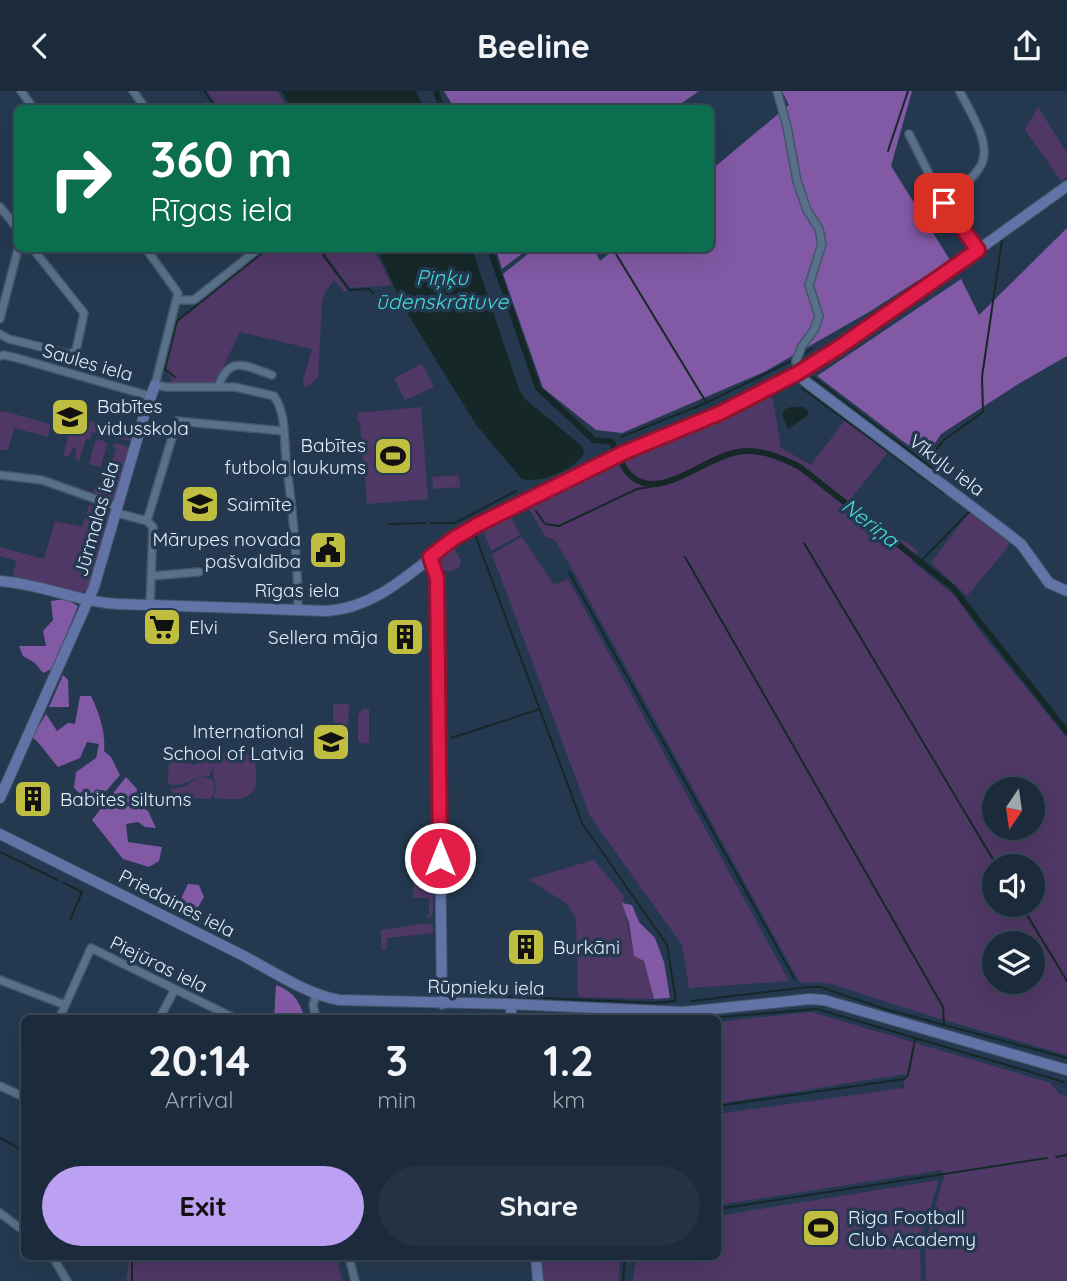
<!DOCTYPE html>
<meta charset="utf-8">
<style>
body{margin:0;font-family:Quicksand,sans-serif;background:#243343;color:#f1f3f6;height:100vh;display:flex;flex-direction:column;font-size:26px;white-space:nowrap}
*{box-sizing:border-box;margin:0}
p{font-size:23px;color:#a0a7af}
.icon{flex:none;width:38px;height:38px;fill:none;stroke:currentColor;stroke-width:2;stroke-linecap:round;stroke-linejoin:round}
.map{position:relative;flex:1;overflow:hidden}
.side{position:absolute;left:21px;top:924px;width:700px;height:245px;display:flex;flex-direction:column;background:#1b2b3c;border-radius:10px;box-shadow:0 7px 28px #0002,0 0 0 2px #394756}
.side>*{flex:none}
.top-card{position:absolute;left:14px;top:14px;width:700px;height:147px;border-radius:10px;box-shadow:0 7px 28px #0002,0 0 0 2px #394756;background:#0b6e4f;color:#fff;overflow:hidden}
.needle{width:46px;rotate:193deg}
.fabs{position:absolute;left:982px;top:686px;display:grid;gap:14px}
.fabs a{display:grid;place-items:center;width:63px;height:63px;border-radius:50%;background:#1b2b3c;box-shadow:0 7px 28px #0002,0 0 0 2px #394756;font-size:35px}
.pin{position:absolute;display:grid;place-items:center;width:60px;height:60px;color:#fff;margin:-30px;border-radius:14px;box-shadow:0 4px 10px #0006}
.me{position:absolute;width:77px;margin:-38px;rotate:0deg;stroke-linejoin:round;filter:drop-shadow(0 0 5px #0008)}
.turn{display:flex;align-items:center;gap:24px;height:147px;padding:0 21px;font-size:32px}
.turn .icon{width:91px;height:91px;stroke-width:2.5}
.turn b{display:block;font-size:49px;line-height:60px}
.eta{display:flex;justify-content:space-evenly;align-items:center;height:119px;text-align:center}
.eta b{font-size:42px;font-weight:700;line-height:49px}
.primary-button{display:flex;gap:14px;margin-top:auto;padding:14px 21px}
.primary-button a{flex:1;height:80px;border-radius:42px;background:#bca0f2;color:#111;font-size:28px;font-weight:700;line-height:80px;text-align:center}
.primary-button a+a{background:#243343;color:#f1f3f6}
header{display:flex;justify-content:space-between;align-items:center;height:91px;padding:0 21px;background:#1b2b3c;font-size:32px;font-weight:700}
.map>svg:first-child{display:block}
.green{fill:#503866;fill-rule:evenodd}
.forest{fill:#8259a5}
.water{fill:#152827}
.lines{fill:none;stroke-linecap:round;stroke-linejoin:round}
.stream{stroke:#152827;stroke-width:2}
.canal{stroke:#152827;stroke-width:6}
.street-casing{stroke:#425669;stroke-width:10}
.secondary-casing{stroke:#425669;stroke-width:12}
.street{stroke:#587089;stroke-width:7}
.secondary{stroke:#6274a7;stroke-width:10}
.route-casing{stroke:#92132f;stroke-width:18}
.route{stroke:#e11d48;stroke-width:12}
.labels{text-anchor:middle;stroke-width:7;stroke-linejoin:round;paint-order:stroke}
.street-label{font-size:19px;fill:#e0eefd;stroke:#243950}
.poi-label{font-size:19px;fill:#e0eefd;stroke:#243950;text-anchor:start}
.water-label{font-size:21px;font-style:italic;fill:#46dad8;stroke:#243950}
</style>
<header><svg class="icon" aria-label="back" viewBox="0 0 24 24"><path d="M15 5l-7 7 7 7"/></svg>Beeline<svg class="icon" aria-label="share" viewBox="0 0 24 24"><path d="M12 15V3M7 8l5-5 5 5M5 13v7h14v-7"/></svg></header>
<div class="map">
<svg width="1067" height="1190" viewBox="0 0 1067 1190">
<rect width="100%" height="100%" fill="#243950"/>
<path class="green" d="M207,0h70l11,17h-69z
M1038,16l29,46v24l-6,4 -36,-51z
M268,158h50l30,41 -3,2 -11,-12 -10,14 -2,7 -4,77 -14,10 -1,-8 9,-31 -72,-17 -24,50h-45l1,-3 -8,-12 13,-45z
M321,158h52l19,36 -42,3z
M422,273l12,23 -29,13 -11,-22z
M770,305l3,3 8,49 30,17 34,-45 43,32 -38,48 68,51 -6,10 44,36 22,32 89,109v317l-127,-36 -109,-35 -13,-2 -18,1 -233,-423 -13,-21 -8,-2 -17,-28 5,-5 89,-44 100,-41zM994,698h38v39h-38zM1032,775v39h-38v-39zM994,852h38v39h-38z
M421,316l7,92 -61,5 -7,-82h-2l-1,-9z
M3,320l47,13 -2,13 -34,-9 -6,22h-8v-38z
M74,326l61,17 -5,7 -38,-9 -2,7h-4l-7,22 -4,-3 1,-9 -2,-3 -6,11 -5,-2z
M99,348l8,4 -6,24 -12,-3 6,-22z
M116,352l12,4 2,3 -12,47 -3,-1 -1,4 -19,-7 -2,-3 5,-5 7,2 11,-39 -4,-2z
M459,384l1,12 -27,2 -1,-12z
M89,414l17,7 1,-4 5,6 -23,75 -10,5 -62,-15 -4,-5 4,-13 -17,-5v-9l44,12 11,-38 27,6z
M969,421l40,30 -1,5 -41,49 -36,-33z
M510,425l10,19 -29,16 -8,-21z
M522,446l32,48 14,-6 221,402 -100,7 -7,-43 -92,-129 -98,-262z
M453,456l8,13 -2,7c-6,5 -16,6 -21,0l5,-13z
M333,613h16l-1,32h-15z
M364,618h5v35l-8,-1 -3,-2v-27z
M216,661h27l10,5c3,7 3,15 3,23 0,23 -25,20 -42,18l2,-11 -3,-12z
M209,667l6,4 -5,14c-16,-1 -26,13 -42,8l1,-24 10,-1 15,6z
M204,686l7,2c6,6 4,14 -1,20l-30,-1 -11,-9 15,-2 12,-8z
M594,769l30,36c-2,9 8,46 10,59l10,6 10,38 -76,-2 -2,-79 -10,-15 -38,-24z
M413,793l20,2v27l-2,4h-6l4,-2v-17h-16z
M429,832l4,3v7l-46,5 -1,12 -5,-1v-19z
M811,921l240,71 8,11 8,2v185h-141l-1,-38 19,-66 -2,-7 -224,35v-91l186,-26 1,-14 -187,30v-82z
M939,1089l-19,61 1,40h-288l3,-24h82v-41z
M130,1166h207l5,24h-216z
M542,1166h79l-3,24h-74z"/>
<path class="forest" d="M444,0h255l-24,17 -220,1z
M782,0h130l-21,75 59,94 -81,52 -105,60 -142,61 -26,-3 -53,-42 -40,-114 31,-25h60l6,12 15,-12h95l1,-79 78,-65z
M1067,137v128l-47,27 -79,51 -16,24 -108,-82 144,-97 18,36z
M496,158h32l-26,20z
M66,508l12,7 -26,63 -9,4 -8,-10 -12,-7 -4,-10h27l-3,-15 10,-11 -2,-19z
M63,584l5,5 1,27h-20z
M80,605h11c8,17 15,36 13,55l7,6 9,18 -27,31 -19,-18 2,-16 20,-14 3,-14 -12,-2 -7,16 -22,9c-9,-10 -16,-22 -26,-30l14,-23 11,17 11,-8 7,1z
M126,686l11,12 -2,12 13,10 8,17 -11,-1 -7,-5 -12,2 2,18 34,5 -3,14 -10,6 -26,-8 -31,-39z
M188,793l11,1 5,12 -7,12 -12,1 -5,-9z
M622,812l10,2 7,17 16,16 9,24 6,36 -16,1 -10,-38 -10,-5 -5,-33z
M276,894c18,7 23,16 29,33h-31z"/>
<path class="water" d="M281,0h135l8,17h-132z
M377,158h95l47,140 6,10 57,47 2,6c-6,17 -45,32 -62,27l-45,-53 -72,-116z
M791,316h12l5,3v5l-20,14 -6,-14 3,-6z"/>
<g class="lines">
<path class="stream" d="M204,0l13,18
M888,60l20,-60
M140,158l11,13
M319,158l30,41 20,-1 4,4
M613,158l93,153
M802,264l11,-7
M175,286l-10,-8 12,-48 90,-72
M813,286l119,91
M802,297l142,105
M621,346l85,-34 85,-42
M925,372l19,-23 39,-28 -1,-35 20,-137
M536,420l9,13 14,2 78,-37 24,-4
M431,432h24l61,-32
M389,433l36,-1
M804,452l193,323
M685,466l258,450 1,17
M921,470l48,-49
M569,481l225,406
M451,647l89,-29
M0,761l58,28
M64,792l18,9 -12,28
M1021,814l46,76
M449,903l206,9 21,-2 -9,-56 -85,-122 -108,-291
M692,910l116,-14h12l65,22 182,49
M698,928l119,-10 247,73
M718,1015l186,-27 4,-4 7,-35
M0,1047l24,13
M1056,1066l11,-2
M718,1118l329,-51
M132,1190v-24
M623,1190l2,-24"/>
<path class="canal" d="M436,0l6,18
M490,158l48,139 56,52 18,2 4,9
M620,369c26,56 81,-3 118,-8 22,-4 44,6 62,15l152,120 115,145"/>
<defs>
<path id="street" d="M21,0l13,18
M133,0l13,18
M777,0l10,36 10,54 10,29 12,19 3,15 -13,41 10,31 -5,14 -12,16 -6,15 2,12
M909,43l33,66 36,50
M944,112c11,-10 33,-27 38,-40 9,-21 -13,-53 -22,-71
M0,116l18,22
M146,158l32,44 -23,92 12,2h68l39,9c12,17 10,42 12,63 6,49 12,100 12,151
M178,209h16l64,-51
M0,228l18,-70
M0,243l9,5 60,15 7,-3 8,-38 -51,-64
M0,265l4,-1 13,3 133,38
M218,296c12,-33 27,-21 54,-12
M0,384l42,5 76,27
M117,422l30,8 30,-100 106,10
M147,430l6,6 -3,79
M151,485l48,-4
M0,889l65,25
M59,928l32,-71 141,69 -1,2
M159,928l16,-30
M316,928l-3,-14 3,-10
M0,995l24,11
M0,1122l24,18
M53,1166l14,24
M349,1166l6,24"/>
<path id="secondary" d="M798,282l8,9 201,151 14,11 28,39 18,8
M430,466l7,21 5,426
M0,490c41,3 78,21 119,23l208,7c62,-4 101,-60 154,-88 47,-24 94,-49 143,-70 58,-26 117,-48 173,-79 36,-20 68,-45 102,-68 56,-39 112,-80 168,-120
M0,707l94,-211 49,-168 12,-34
M0,743c78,39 156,78 234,117 33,16 70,43 105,49l171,4 173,8 127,-13 14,1 243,70
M510,913l2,15
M536,1166l2,24"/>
</defs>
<use href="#street" class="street-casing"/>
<use href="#secondary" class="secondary-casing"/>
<use href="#street" class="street"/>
<use href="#secondary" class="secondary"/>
</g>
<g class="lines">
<defs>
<path id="route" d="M440,767l-3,-280 -7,-21 23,-18 26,-15 144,-71 97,-40 78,-40 40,-25 140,-98 -34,-47"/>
</defs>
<use href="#route" class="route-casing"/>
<use href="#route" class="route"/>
</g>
<defs>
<symbol id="school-square" viewBox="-11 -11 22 22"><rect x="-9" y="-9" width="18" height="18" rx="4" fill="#bfbe41" stroke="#243950"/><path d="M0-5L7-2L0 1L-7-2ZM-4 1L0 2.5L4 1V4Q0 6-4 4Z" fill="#111"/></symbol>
<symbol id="stadium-square" viewBox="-11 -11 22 22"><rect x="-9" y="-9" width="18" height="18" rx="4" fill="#bfbe41" stroke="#243950"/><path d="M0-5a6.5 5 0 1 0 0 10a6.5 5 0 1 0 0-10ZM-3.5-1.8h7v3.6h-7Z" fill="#111"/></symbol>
<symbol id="civic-square" viewBox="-11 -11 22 22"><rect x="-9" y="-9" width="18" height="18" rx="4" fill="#bfbe41" stroke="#243950"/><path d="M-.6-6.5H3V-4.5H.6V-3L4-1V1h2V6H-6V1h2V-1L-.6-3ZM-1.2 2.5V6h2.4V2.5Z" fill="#111"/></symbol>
<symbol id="supermarket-square" viewBox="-11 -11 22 22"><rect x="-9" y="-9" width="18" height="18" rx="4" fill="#bfbe41" stroke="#243950"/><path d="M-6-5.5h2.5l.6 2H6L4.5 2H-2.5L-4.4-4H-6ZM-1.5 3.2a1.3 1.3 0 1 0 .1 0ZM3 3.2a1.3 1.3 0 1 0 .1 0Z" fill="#111"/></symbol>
<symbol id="building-square" viewBox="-11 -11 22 22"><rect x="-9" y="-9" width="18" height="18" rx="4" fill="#bfbe41" stroke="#243950"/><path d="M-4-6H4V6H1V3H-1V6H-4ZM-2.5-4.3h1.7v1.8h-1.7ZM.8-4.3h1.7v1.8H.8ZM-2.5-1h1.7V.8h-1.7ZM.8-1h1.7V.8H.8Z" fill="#111"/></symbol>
</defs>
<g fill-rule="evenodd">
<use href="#school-square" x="48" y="304" width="44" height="44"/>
<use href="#stadium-square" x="371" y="343" width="44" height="44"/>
<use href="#school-square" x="178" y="391" width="44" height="44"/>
<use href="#civic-square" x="306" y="437" width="44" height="44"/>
<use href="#supermarket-square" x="140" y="514" width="44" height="44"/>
<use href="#building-square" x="383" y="524" width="44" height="44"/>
<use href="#school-square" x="309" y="629" width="44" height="44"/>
<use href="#building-square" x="11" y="686" width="44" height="44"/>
<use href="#building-square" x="504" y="834" width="44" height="44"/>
<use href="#stadium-square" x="799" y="1115" width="44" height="44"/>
</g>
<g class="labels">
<g class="street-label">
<text transform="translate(88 271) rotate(16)" y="7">Saules iela</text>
<text transform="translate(947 374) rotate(37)" y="7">Vīkuļu iela</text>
<text transform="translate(96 428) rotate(-74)" y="7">Jūrmalas iela</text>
<text x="297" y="506">Rīgas iela</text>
<text transform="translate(177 812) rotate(27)" y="7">Priedaines iela</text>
<text transform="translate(159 873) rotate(26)" y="7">Piejūras iela</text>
<text transform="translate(486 896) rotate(1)" y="7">Rūpnieku iela</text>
</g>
<g class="poi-label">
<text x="97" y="322">Babītes<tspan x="97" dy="22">vidusskola</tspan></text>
<text x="366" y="361" text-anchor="end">Babītes<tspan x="366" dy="22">futbola laukums</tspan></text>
<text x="227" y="420">Saimīte</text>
<text x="301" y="455" text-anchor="end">Mārupes novada<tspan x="301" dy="22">pašvaldība</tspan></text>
<text x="189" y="543">Elvi</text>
<text x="378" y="553" text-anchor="end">Sellera māja</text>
<text x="304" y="647" text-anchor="end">International<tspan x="304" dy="22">School of Latvia</tspan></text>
<text x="60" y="715">Babites siltums</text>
<text x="553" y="863">Burkāni</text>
<text x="848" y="1133">Riga Football<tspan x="848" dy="22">Club Academy</tspan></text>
</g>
<g class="water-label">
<text x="442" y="194">Piņķu<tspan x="442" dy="24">ūdenskrātuve</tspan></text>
<text transform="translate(870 432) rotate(38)" y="7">Neriņa</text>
</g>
</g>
</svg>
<div class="fabs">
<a><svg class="needle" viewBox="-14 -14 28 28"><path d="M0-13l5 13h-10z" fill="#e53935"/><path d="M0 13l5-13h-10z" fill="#a0a7af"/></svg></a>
<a><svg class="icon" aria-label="sound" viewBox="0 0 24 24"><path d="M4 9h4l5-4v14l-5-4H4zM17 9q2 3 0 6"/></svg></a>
<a><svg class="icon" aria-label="layers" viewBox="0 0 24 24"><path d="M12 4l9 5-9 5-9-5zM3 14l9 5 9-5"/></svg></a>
</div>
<div class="pin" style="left:944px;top:112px;background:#d93025"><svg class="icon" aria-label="arrive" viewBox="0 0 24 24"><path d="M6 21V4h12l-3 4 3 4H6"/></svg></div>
<svg class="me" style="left:440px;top:767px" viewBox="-20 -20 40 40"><circle r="17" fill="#e11d48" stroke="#fff" stroke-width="3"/><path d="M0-11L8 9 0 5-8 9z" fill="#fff"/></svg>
<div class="top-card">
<div class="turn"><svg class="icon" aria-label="right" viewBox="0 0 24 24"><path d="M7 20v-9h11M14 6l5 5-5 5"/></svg><div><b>360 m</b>Rīgas iela</div></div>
</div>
<section class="side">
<div class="eta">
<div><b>20:14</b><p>Arrival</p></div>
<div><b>3</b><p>min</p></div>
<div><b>1.2</b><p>km</p></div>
</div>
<div class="primary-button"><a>Exit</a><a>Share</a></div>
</section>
</div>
